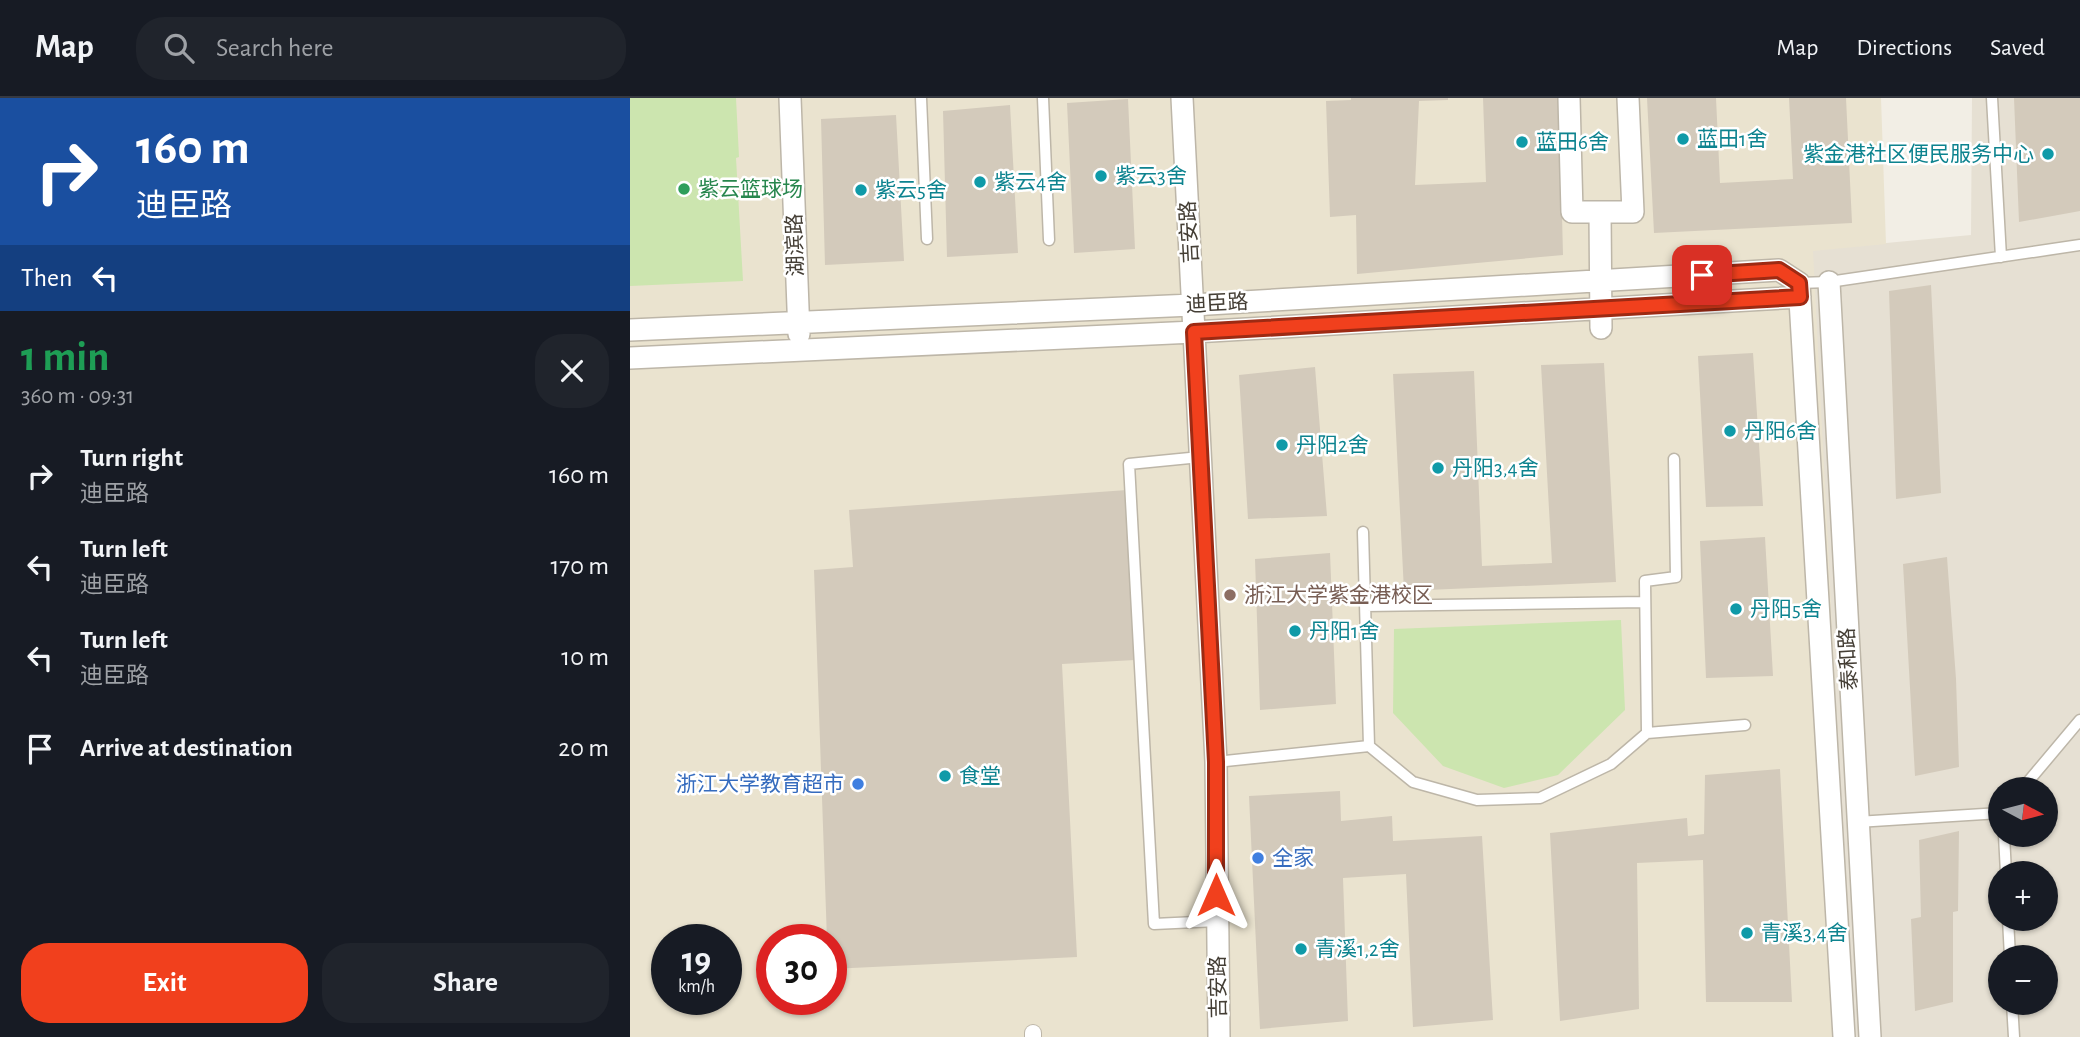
<!DOCTYPE html>
<meta charset="utf-8">
<style>
body{margin:0;font-family:"Alegreya Sans","Noto Sans SC",sans-serif;background:#20242c;color:#f1f3f6;height:100vh;display:flex;flex-direction:column;font-size:26px;white-space:nowrap}
*{box-sizing:border-box;margin:0}
p{font-size:23px;color:#9ea1a6}
.icon{flex:none;width:38px;height:38px;fill:none;stroke:currentColor;stroke-width:2;stroke-linecap:round;stroke-linejoin:round}
.map{position:relative;flex:1;overflow:hidden}
.panel{display:flex;flex-direction:column;background:#171b24;width:630px}
.panel>*{flex:none}
.banner{background:#1a4fa0;color:#fff;overflow:hidden}
.needle{width:46px;rotate:97deg}
.controls{position:absolute;left:1358px;top:679px;display:grid;gap:14px}
.controls a{display:grid;place-items:center;width:70px;height:70px;border-radius:50%;background:#171b24;box-shadow:0 2px 5px #0004;font-size:35px}
.speed{position:absolute;left:21px;top:826px;display:flex;gap:14px;font-size:35px;font-weight:700;text-align:center}
.speed>*{display:grid;place-content:center;width:91px;height:91px;border-radius:50%;background:#171b24;box-shadow:0 2px 5px #0004;line-height:1}
.speed small{font-size:18px;font-weight:400}
.speed .limit{border:10px solid #d22;background:#fff;color:#111}
.pin{position:absolute;display:grid;place-items:center;width:60px;height:60px;color:#fff;margin:-30px;border-radius:14px;box-shadow:0 4px 10px #0006}
.me{position:absolute;width:77px;margin:-38px;rotate:0deg;stroke-linejoin:round;filter:drop-shadow(0 0 5px #0008)}
.turn{display:flex;align-items:center;gap:24px;height:147px;padding:0 21px;font-size:32px}
.turn .icon{width:91px;height:91px;stroke-width:2.5}
.turn b{display:block;font-size:49px;line-height:60px}
.then{display:flex;align-items:center;height:66px;padding:0 21px;background:#0003;gap:14px;font-size:26px}
.round{display:grid;place-items:center;flex:none;width:74px;height:74px;border-radius:28px;background:#20242c}
.summary{display:flex;align-items:center;justify-content:space-between;height:119px;padding:0 21px}
h1{font-size:42px;font-weight:600;line-height:52px;color:#1e9e55}
.primary-button{display:flex;gap:14px;margin-top:auto;padding:14px 21px}
.primary-button a{flex:1;height:80px;border-radius:28px;background:#f1401d;color:#fff;font-size:28px;font-weight:600;line-height:80px;text-align:center}
.primary-button a+a{background:#20242c;color:#f1f3f6}
ul{padding:0;list-style:none}
li{display:flex;align-items:center;gap:21px;height:91px;padding:0 21px}
li div{flex:1}
li b{display:block;font-size:26px}
li em{font-style:normal}
header{display:flex;align-items:center;gap:42px;box-sizing:border-box;height:98px;padding:0 35px;background:#171b24;border-bottom:2px solid #363941}
header strong{font-size:33px}
nav{display:flex;gap:38px;margin-inline-start:auto;font-size:24px}
.search{width:490px;height:63px;background:#20242c;display:flex;align-items:center;gap:18px;box-sizing:border-box;padding:0 24px;border-radius:28px;color:#9ea1a6;font-size:26px}
main{display:flex;flex:1;min-height:0}
.map>svg:first-child{display:block}
.residential{fill:#e6e0d3;fill-rule:evenodd}
.education{fill:#eae3cf;fill-rule:evenodd}
.green{fill:#cce5af}
.building{fill:#d3cabb}
.lines{fill:none;stroke-linecap:round;stroke-linejoin:round}
.service-casing{stroke:#bdb6a8;stroke-width:13}
.pedestrian-casing{stroke:#bdb6a8;stroke-width:18}
.minor-casing{stroke:#bdb6a8;stroke-width:24}
.service{stroke:#fff;stroke-width:10}
.pedestrian{stroke:#fff;stroke-width:16}
.minor{stroke:#fff;stroke-width:21}
.route-casing{stroke:#9d2a13;stroke-width:18}
.route{stroke:#f1401d;stroke-width:12}
.culture-dot{fill:#0f9aa8;stroke:#fff;stroke-width:2.5}
.leisure-dot{fill:#2e9e5b;stroke:#fff;stroke-width:2.5}
.education-dot{fill:#8d6e63;stroke:#fff;stroke-width:2.5}
.shop-dot{fill:#3f7fe0;stroke:#fff;stroke-width:2.5}
.labels{text-anchor:middle;stroke-width:5;stroke-linejoin:round;paint-order:stroke}
.culture-label{font-size:21px;fill:#0d838f;stroke:#fff;text-anchor:start}
.leisure-label{font-size:21px;fill:#27864d;stroke:#fff;text-anchor:start}
.street-label{font-size:21px;fill:#443e35;stroke:#fff}
.education-label{font-size:21px;fill:#785e54;stroke:#fff;text-anchor:start}
.shop-label{font-size:21px;fill:#366cbe;stroke:#fff;text-anchor:end}
</style>
<header>
<strong>Map</strong>
<div class="search"><svg class="icon" aria-label="search" viewBox="0 0 24 24"><circle cx="10" cy="10" r="6"/><path d="M15 15l6 6"/></svg>Search here</div>
<nav><a>Map</a><a>Directions</a><a>Saved</a></nav>
</header>
<main>
<section class="panel">
<div class="banner">
<div class="turn"><svg class="icon" aria-label="right" viewBox="0 0 24 24"><path d="M7 20v-9h11M14 6l5 5-5 5"/></svg><div><b>160 m</b>迪臣路</div></div>
<div class="then">Then<svg class="icon" aria-label="left" viewBox="0 0 24 24"><path d="M17 20v-9H6M10 6l-5 5 5 5"/></svg></div>
</div>
<div class="summary"><div><h1>1 min</h1><p>360 m · 09:31</p></div><a class="round"><svg class="icon" aria-label="close" viewBox="0 0 24 24"><path d="M6 6l12 12M18 6L6 18"/></svg></a></div>
<ul>
<li><svg class="icon" aria-label="right" viewBox="0 0 24 24"><path d="M7 20v-9h11M14 6l5 5-5 5"/></svg><div><b>Turn right</b><p>迪臣路</p></div><em>160 m</em></li>
<li><svg class="icon" aria-label="left" viewBox="0 0 24 24"><path d="M17 20v-9H6M10 6l-5 5 5 5"/></svg><div><b>Turn left</b><p>迪臣路</p></div><em>170 m</em></li>
<li><svg class="icon" aria-label="left" viewBox="0 0 24 24"><path d="M17 20v-9H6M10 6l-5 5 5 5"/></svg><div><b>Turn left</b><p>迪臣路</p></div><em>10 m</em></li>
<li><svg class="icon" aria-label="arrive" viewBox="0 0 24 24"><path d="M6 21V4h12l-3 4 3 4H6"/></svg><div><b>Arrive at destination</b></div><em>20 m</em></li>
</ul>
<div class="primary-button"><a>Exit</a><a>Share</a></div>
</section>
<div class="map">
<svg width="1450" height="939" viewBox="0 0 1450 939">
<rect width="100%" height="100%" fill="#f2eee5"/>
<path class="residential" d="M1342,0h108v939h-227l-41,-787 159,-15zM1370,691h46v46h-46zM1370,775h46v46h-46zM1370,859h46v46h-46z"/>
<path class="education" d="M0,0h1251l5,146 -73,7 40,786h-1223zM37,842h59v59h-59zM142,842h59v59h-59z"/>
<path class="green" d="M0,0h106l3,59 -3,1 7,123 -113,5z
M991,522l4,90 -67,65 -54,13 -61,-22 -50,-53 1,-84z"/>
<path class="building" d="M721,0h97v2l-29,1 -4,84 71,-3 -3,-84h76l4,157 -206,19 -1,-59 -26,2 -4,-116 25,-1z
M1017,0h69l4,85 73,-4 -4,-81h57l6,125 -198,10z
M1384,0h66v113l-61,11z
M498,1l7,150 -61,4 -7,-150z
M380,7l8,148 -71,4 -4,-146z
M266,17l8,146 -79,4 -4,-146z
M1301,187l10,208 -45,6 -7,-208z
M1123,255l10,153 -57,1 -8,-151z
M974,265l12,219 -212,9 -11,-217 81,-3 8,195 70,-3 -11,-198z
M685,269l12,149 -79,3 -9,-144z
M497,392l8,170 -73,4 15,293 -246,12v-29h-4l-13,-370 39,-3 -4,-57z
M1135,439l8,139 -67,2 -6,-137z
M700,455l6,151 -76,6 -5,-151z
M1317,459l9,122 3,88 -44,9 -12,-212z
M1150,671l12,233h-86l-3,-142 -66,3 2,146 -79,12 -10,-188 137,-15 1,18 16,-2 1,-59z
M710,693l1,30 51,-5 1,25 89,-5 11,184 -80,7 -7,-153 -63,4 5,143 -88,8 -11,-233z
M1329,733l-1,80 -5,1v90l-38,9 -4,-92 10,-2 -2,-77z"/>
<g class="lines">
<defs>
<path id="service" d="M291,0l6,141
M413,0l6,142
M1362,0l9,159
M1169,185l30,-1 251,-37
M570,359l-71,7 25,460 63,-3
M733,434l6,214
M735,508l280,-4
M1017,635l-2,-152 31,-4 -2,-118
M586,664l153,-16 44,36 64,18 63,-2 71,-34 36,-31 98,-8
M1392,691l58,-69
M1227,724l143,-9
M1374,737l2,38
M1378,821l2,38
M1382,905l2,34"/>
<path id="pedestrian" d="M403,935v4"/>
<path id="minor" d="M160,0l9,236
M552,0l34,664 3,275
M939,0l3,114h61l-5,-114
M970,114l1,116
M1199,184l41,755
M0,232l562,-25 587,-35 20,13 45,754
M0,260l564,-26 606,-35"/>
</defs>
<use href="#service" class="service-casing"/>
<use href="#pedestrian" class="pedestrian-casing"/>
<use href="#minor" class="minor-casing"/>
<use href="#service" class="service"/>
<use href="#pedestrian" class="pedestrian"/>
<use href="#minor" class="minor"/>
</g>
<g class="lines">
<defs>
<path id="route" d="M586,797v-133l-22,-430 606,-35 -1,-14 -20,-13 -77,5"/>
</defs>
<use href="#route" class="route-casing"/>
<use href="#route" class="route"/>
</g>
<g class="culture-dot">
<circle cx="1053" cy="41" r="7"/>
<circle cx="892" cy="44" r="7"/>
<circle cx="1418" cy="56" r="7"/>
<circle cx="471" cy="78" r="7"/>
<circle cx="350" cy="84" r="7"/>
<circle cx="231" cy="92" r="7"/>
<circle cx="1100" cy="333" r="7"/>
<circle cx="652" cy="347" r="7"/>
<circle cx="808" cy="370" r="7"/>
<circle cx="1106" cy="511" r="7"/>
<circle cx="665" cy="533" r="7"/>
<circle cx="315" cy="678" r="7"/>
<circle cx="1117" cy="835" r="7"/>
<circle cx="671" cy="851" r="7"/>
</g>
<circle class="leisure-dot" cx="54" cy="91" r="7"/>
<circle class="education-dot" cx="600" cy="497" r="7"/>
<g class="shop-dot">
<circle cx="228" cy="686" r="7"/>
<circle cx="628" cy="760" r="7"/>
</g>
<g class="labels">
<g class="culture-label">
<text x="1067" y="48">蓝田1舍</text>
<text x="906" y="51">蓝田6舍</text>
<text x="1404" y="63" text-anchor="end">紫金港社区便民服务中心</text>
<text x="485" y="85">紫云3舍</text>
<text x="364" y="91">紫云4舍</text>
<text x="245" y="99">紫云5舍</text>
<text x="1114" y="340">丹阳6舍</text>
<text x="666" y="354">丹阳2舍</text>
<text x="822" y="377">丹阳3,4舍</text>
<text x="1120" y="518">丹阳5舍</text>
<text x="679" y="540">丹阳1舍</text>
<text x="329" y="685">食堂</text>
<text x="1131" y="842">青溪3,4舍</text>
<text x="685" y="858">青溪1,2舍</text>
</g>
<g class="leisure-label">
<text x="68" y="98">紫云篮球场</text>
</g>
<g class="street-label">
<text transform="translate(559 134) rotate(-93)" y="7">吉安路</text>
<text transform="translate(165 147) rotate(-92)" y="7">湖滨路</text>
<text transform="translate(587 205) rotate(-3)" y="7">迪臣路</text>
<text transform="translate(1218 561) rotate(-93)" y="7">泰和路</text>
<text transform="translate(588 889) rotate(-91)" y="7">吉安路</text>
</g>
<g class="education-label">
<text x="614" y="504">浙江大学紫金港校区</text>
</g>
<g class="shop-label">
<text x="214" y="693">浙江大学教育超市</text>
<text x="642" y="767" text-anchor="start">全家</text>
</g>
</g>
</svg>
<div class="controls">
<a><svg class="needle" viewBox="-14 -14 28 28"><path d="M0-13l5 13h-10z" fill="#e53935"/><path d="M0 13l5-13h-10z" fill="#9ea1a6"/></svg></a>
<a>+</a>
<a>−</a>
</div>
<div class="speed"><div>19<small>km/h</small></div><div class="limit">30</div></div>
<div class="pin" style="left:1072px;top:177px;background:#d93025"><svg class="icon" aria-label="arrive" viewBox="0 0 24 24"><path d="M6 21V4h12l-3 4 3 4H6"/></svg></div>
<svg class="me" style="left:586px;top:797px" viewBox="-20 -20 40 40"><path d="M0-17L14 15 0 8-14 15z" fill="#f1401d" stroke="#fff" stroke-width="4"/></svg>
</div>
</main>
